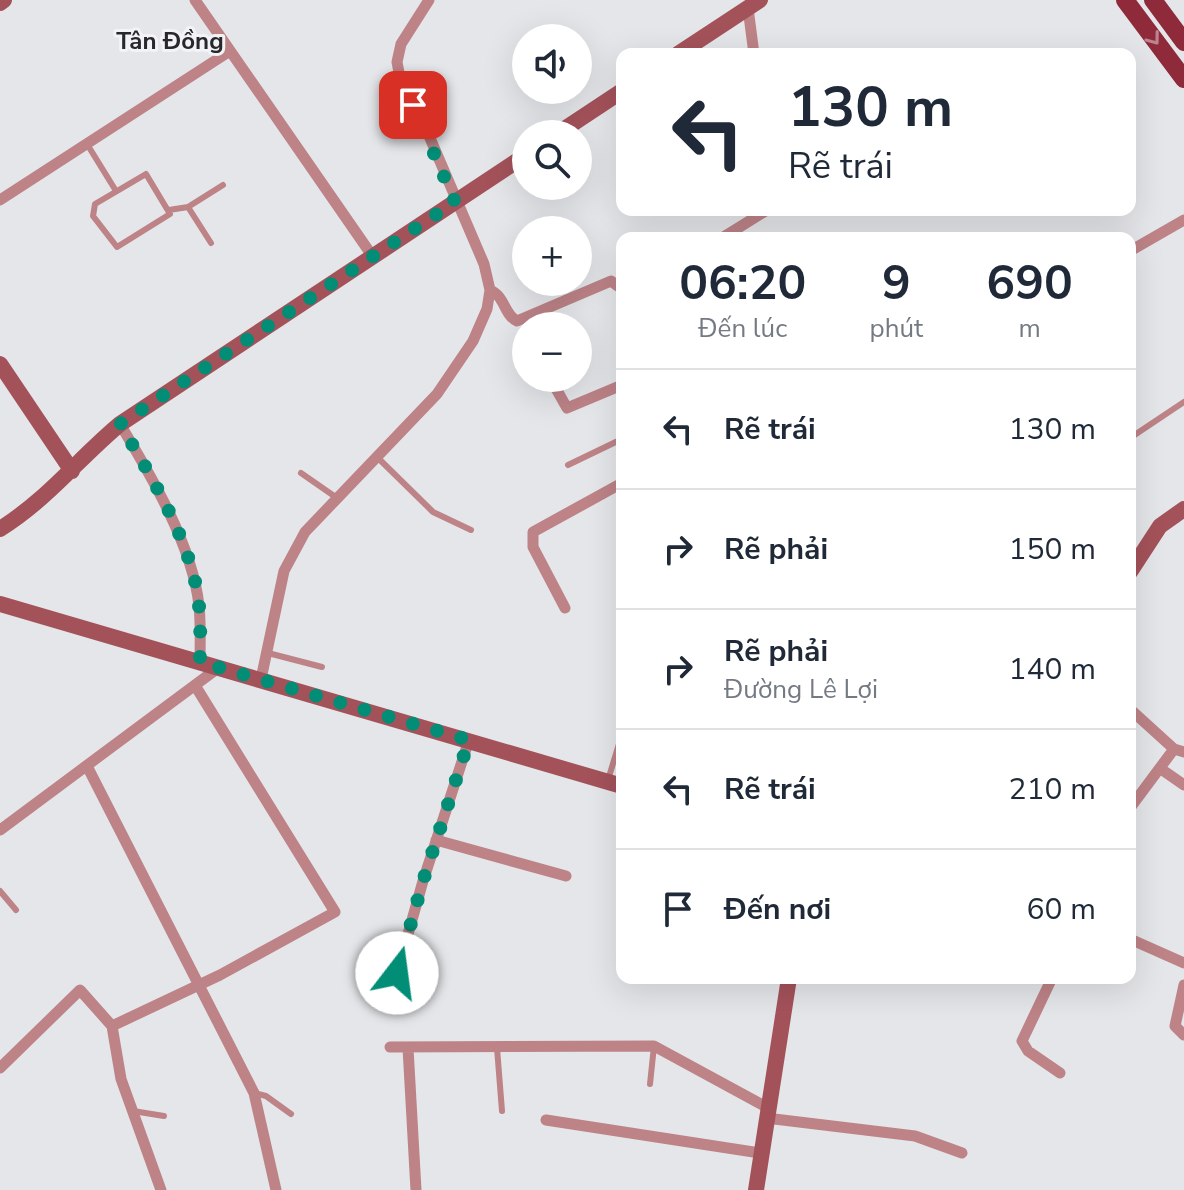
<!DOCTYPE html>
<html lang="vi">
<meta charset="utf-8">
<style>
body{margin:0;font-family:"Nunito Sans",sans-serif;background:#f2f2f3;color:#1f2937;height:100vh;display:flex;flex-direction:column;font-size:30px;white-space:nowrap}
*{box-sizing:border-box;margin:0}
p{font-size:26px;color:#747a83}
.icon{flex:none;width:44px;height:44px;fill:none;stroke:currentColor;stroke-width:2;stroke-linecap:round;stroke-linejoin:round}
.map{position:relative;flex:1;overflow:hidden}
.drawer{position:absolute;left:616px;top:232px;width:520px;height:752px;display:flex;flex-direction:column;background:#fff;border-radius:16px;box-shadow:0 8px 32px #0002}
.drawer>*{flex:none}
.top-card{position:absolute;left:616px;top:48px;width:520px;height:168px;border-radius:16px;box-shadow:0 8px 32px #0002;background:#fff;color:#1f2937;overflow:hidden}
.fabs{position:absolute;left:512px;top:24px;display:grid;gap:16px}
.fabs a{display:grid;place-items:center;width:80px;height:80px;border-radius:50%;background:#fff;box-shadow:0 8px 32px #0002;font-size:40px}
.pin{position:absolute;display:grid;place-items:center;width:68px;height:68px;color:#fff;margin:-34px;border-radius:16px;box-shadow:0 4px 12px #0006}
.me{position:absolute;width:88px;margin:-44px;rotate:15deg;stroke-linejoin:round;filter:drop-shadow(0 0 6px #0008)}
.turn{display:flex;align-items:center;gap:28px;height:168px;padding:0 40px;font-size:36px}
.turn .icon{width:104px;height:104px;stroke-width:2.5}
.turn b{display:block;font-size:56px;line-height:68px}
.eta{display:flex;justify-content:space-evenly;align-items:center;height:136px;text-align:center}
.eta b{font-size:48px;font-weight:700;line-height:56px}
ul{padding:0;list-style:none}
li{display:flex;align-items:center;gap:24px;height:120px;padding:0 40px;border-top:2px solid #e0e1e3}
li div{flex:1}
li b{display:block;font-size:30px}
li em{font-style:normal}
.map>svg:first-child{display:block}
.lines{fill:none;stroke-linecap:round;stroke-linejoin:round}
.lane{stroke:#bd8387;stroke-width:6}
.street{stroke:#bd8387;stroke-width:11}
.secondary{stroke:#a4525a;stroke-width:16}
.primary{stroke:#8f2a3a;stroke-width:18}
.oneway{stroke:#bc848f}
.route{stroke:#028d76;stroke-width:14;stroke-dasharray:0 25.2}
.labels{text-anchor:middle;stroke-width:6;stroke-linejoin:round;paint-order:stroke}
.quarter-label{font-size:24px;font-weight:bold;fill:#28282a;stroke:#f2f3f7}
</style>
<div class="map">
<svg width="1184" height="1190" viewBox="0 0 1184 1190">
<rect width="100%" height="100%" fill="#e4e6e9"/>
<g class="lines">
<path class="lane" d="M87,144l29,47
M146,174l24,40 -53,33 -24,-31 2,-12z
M188,207l35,-22
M169,210l19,-3 23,36
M1130,438l54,-36
M376,456l57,56 38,18
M568,465l54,-26
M301,473l36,25
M268,653l54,14
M608,780l14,-46
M0,891l16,19
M497,1048l5,63
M650,1084l4,-38
M254,1093l12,3 25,18
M133,1111l31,5"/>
<path class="street" d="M195,0l178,257
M748,8l6,46
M0,200l230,-149
M722,238l45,-28
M1130,251l54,-31
M490,290c15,6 14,25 27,31l94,-40 11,8
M550,378l17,30 55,-23
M120,424c30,50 73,122 79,182 2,18 1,38 1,56
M565,608l-32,-61v-15l89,-49
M261,679l23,-108 21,-39 132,-138 36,-53 14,-32 3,-19 -6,-26 -60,-140 -23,-41 -4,-21 4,-18 28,-44
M1130,709l44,40 10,3
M87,766l167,327 22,97
M1161,769l23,16
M1130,808l44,-59
M0,830l218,-162
M436,840l130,36
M1130,939l54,24
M397,973l26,-92 46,-141
M1052,978l-30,63 6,10 32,22
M1184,985l-9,41 9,9
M390,1047l264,-1 114,62
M408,1048l8,142
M0,1068l80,-78 32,36
M766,1118l149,18 47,17
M546,1120l214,33
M161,1190l-40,-111 -9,-53 108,-51 115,-63 -139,-225"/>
<path class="secondary" d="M0,3l4,-3
M678,54l82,-54
M557,134l65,-43
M0,364l72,107
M0,529c49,-31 77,-69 120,-105l406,-269
M1130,572l30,-46 24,-17
M0,604l622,182
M756,1190l33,-212"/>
<path class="primary" d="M1125,0l59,79
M1153,0l31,42"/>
</g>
<defs><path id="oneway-chevron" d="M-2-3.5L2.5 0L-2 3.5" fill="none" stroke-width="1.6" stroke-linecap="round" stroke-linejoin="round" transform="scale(2)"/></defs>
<use class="oneway" href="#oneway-chevron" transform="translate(1154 39) rotate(53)"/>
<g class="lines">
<path class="route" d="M397,973l26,-92 46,-141 -269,-78c0,-18 1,-38 -1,-56 -5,-60 -49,-132 -79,-182l335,-222 -42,-97"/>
</g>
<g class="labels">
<g class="quarter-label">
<text x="170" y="49">Tân Đồng</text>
</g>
</g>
</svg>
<div class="fabs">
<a><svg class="icon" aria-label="sound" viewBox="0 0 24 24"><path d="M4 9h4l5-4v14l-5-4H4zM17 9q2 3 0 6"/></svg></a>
<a><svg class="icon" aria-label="search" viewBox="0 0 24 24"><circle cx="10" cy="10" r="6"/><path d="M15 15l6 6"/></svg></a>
<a>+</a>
<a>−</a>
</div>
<div class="pin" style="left:413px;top:105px;background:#d93025"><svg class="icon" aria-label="arrive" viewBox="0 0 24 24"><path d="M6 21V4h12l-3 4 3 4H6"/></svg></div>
<svg class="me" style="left:397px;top:973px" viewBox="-20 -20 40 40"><circle r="19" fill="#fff"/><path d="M0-13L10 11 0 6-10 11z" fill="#028d76"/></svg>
<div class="top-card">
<div class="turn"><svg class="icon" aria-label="left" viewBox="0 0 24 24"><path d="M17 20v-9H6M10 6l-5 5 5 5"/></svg><div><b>130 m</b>Rẽ trái</div></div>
</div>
<section class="drawer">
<div class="eta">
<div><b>06:20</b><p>Đến lúc</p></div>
<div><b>9</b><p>phút</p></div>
<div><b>690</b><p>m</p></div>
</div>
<ul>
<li><svg class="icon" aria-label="left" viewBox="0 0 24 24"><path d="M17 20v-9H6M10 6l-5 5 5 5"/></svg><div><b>Rẽ trái</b></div><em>130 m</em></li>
<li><svg class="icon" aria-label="right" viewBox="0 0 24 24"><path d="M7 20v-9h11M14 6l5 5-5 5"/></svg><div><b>Rẽ phải</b></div><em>150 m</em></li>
<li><svg class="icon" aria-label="right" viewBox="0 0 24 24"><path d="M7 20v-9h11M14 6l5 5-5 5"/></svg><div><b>Rẽ phải</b><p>Đường Lê Lợi</p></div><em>140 m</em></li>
<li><svg class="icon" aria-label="left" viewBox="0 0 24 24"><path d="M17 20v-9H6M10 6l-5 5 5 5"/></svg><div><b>Rẽ trái</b></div><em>210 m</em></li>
<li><svg class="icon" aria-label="arrive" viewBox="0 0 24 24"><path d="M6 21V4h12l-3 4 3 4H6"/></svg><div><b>Đến nơi</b></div><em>60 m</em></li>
</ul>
</section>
</div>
